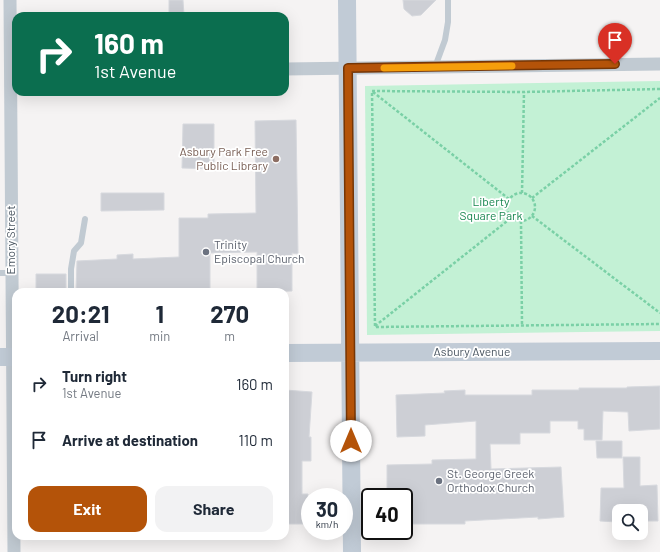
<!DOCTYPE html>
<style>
body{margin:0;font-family:Barlow,sans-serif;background:#f2f2f3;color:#1f2937;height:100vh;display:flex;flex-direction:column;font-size:15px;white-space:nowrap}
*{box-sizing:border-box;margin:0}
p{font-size:13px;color:#747a83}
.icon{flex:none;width:22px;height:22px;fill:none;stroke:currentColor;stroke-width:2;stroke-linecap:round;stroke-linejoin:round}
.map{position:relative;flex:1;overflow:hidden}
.drawer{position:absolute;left:12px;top:288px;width:277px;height:252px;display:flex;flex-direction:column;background:#fff;border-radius:12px;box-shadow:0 4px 16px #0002}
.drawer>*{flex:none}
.hud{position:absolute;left:12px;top:12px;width:277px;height:84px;border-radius:12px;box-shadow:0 4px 16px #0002;background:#0b6e4f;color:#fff;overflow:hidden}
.tools{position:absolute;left:612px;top:504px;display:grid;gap:8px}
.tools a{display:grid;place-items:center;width:36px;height:36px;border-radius:8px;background:#fff;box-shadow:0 4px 16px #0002;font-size:20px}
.speed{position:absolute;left:301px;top:488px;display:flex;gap:8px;font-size:20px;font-weight:700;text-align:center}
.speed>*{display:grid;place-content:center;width:52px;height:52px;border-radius:50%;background:#fff;box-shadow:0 4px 16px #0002;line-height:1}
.speed small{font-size:10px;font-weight:400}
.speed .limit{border:2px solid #111;border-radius:6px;background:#fff;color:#111}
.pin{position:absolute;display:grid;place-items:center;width:34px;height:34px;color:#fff;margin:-41px -17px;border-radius:50% 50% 50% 0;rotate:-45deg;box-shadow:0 0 4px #0007}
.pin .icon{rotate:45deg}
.me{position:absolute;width:44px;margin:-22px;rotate:0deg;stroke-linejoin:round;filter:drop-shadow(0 0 3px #0008)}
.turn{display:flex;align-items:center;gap:14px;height:84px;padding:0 16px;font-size:18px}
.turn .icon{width:52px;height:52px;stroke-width:2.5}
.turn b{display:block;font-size:28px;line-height:34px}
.eta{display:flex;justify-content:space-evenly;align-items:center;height:68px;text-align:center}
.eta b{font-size:24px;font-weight:700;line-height:28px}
.action{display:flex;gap:8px;margin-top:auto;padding:8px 16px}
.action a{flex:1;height:46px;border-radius:12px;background:#b45309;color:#fff;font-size:16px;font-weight:700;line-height:46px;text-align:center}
.action a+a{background:#f2f2f3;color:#1f2937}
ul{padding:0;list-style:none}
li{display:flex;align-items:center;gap:12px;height:56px;padding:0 16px}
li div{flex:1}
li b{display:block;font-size:15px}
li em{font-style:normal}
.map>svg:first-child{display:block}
.green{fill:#c3f1d5}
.building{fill:#cdcfd5;stroke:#d7d9de}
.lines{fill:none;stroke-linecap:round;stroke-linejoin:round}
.path{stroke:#7ad0a6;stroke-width:2.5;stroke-dasharray:3 2;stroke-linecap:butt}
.lane{stroke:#c1cad2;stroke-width:6}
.street{stroke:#c1cad2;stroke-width:13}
.secondary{stroke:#c1cbd6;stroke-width:18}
.route-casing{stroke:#753606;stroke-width:10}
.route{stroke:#b45309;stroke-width:7}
.slow{stroke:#f59e0b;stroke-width:7}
.education-dot{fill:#8d6e63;stroke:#fff;stroke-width:1.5}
.worship-dot{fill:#6b7280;stroke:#fff;stroke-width:1.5}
.labels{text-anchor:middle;stroke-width:3.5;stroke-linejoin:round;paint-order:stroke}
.education-label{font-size:12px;fill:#785e54;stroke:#fff;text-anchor:end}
.park-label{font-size:12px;fill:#17864f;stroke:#fff}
.street-label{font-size:12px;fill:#4a5661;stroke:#fff}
.worship-label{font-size:12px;fill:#5b616d;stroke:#fff;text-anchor:start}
</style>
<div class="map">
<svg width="660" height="552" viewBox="0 0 660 552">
<rect width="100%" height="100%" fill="#f5f3f3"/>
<path class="green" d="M660,81v250l-293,4 -2,-249z"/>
<path class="building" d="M169,0h14l1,15 -15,1z
M403,0h33l-15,15 -9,1 -8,-7z
M296,120l2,134 -6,-1v38l-35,1v-40l-47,1v39h-134l1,-31 40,-2v-4l16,-1v5l46,-2v-39h29v-4l48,-1 -1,-92z
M183,124h31v45l-32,-1z
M101,193h63v17l-63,1z
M36,274h30v18h-30z
M660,386v43l-31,2 -1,-19 -25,-1 -1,29h-18v-11h-6v-8h-28v12h-30v11h-30l1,25 70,-2 3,50 -26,2v-2l-73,4v3h-61v-27h-17v-32l45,-1v-4l44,-1v-38l-51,4v11l-28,1 -1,-42 49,-2 -1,-2 21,-1v5h67v-5h47v-2h48v-1z
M285,390l27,2 -3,45h2v24h-9v33h6l1,30h-24z
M596,441h26v17h-25z
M623,457h17v29l17,-1 1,36h-17v-10h-24v11l-17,-1 1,-33h23z"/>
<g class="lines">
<path class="path" d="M660,89l-136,3 -152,-1 3,236 285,-3
M373,92l136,107
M507 207a14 14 0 1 1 28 0a14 14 0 1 1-28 0Z
M522,193l2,-101
M532,198l128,-100
M532,216l128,97
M521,221l1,103
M375,326l136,-108"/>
<path class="lane" d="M435,67l10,-27 3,-18v-22
M0,273h12
M71,292v-23l3,-18 7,-8 4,-24"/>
<path class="street" d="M10,0l4,552
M285,69l375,-5"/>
<path class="secondary" d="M347,0l5,552
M285,353l375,-2
M0,357h16"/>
</g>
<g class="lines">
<defs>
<path id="route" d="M351,441l-3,-373 267,-4"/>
</defs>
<use href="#route" class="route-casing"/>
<use href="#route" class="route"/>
<path class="slow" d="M384,68l128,-2"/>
</g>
<circle class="education-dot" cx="276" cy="159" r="4"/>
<g class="worship-dot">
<circle cx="206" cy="252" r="4"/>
<circle cx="439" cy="481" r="4"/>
</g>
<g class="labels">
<g class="education-label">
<text x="268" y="156">Asbury Park Free<tspan x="268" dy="14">Public Library</tspan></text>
</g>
<g class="park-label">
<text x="491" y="206">Liberty<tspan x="491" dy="14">Square Park</tspan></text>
</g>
<g class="street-label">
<text transform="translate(11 240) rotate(-90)" y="4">Emory Street</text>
<text x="472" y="356">Asbury Avenue</text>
</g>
<g class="worship-label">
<text x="214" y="249">Trinity<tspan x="214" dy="14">Episcopal Church</tspan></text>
<text x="447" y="478">St. George Greek<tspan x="447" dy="14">Orthodox Church</tspan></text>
</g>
</g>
</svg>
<div class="tools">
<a><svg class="icon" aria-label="search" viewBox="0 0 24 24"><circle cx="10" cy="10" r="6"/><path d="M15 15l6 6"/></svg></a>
</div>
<div class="speed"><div>30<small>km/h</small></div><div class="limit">40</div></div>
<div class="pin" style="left:615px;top:64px;background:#d93025"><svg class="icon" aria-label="arrive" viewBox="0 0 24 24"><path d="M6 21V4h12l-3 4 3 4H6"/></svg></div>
<svg class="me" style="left:351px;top:441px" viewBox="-20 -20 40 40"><circle r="19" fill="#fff"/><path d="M0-13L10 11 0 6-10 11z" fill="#b45309"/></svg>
<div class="hud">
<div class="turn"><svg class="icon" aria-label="right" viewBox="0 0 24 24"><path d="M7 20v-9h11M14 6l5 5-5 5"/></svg><div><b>160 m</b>1st Avenue</div></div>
</div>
<section class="drawer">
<div class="eta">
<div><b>20:21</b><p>Arrival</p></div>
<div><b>1</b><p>min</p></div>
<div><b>270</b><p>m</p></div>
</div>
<ul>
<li><svg class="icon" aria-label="right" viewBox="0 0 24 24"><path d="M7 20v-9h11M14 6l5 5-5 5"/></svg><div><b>Turn right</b><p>1st Avenue</p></div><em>160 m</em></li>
<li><svg class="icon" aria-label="arrive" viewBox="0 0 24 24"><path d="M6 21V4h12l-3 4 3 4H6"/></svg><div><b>Arrive at destination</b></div><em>110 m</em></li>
</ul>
<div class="action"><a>Exit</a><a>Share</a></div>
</section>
</div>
